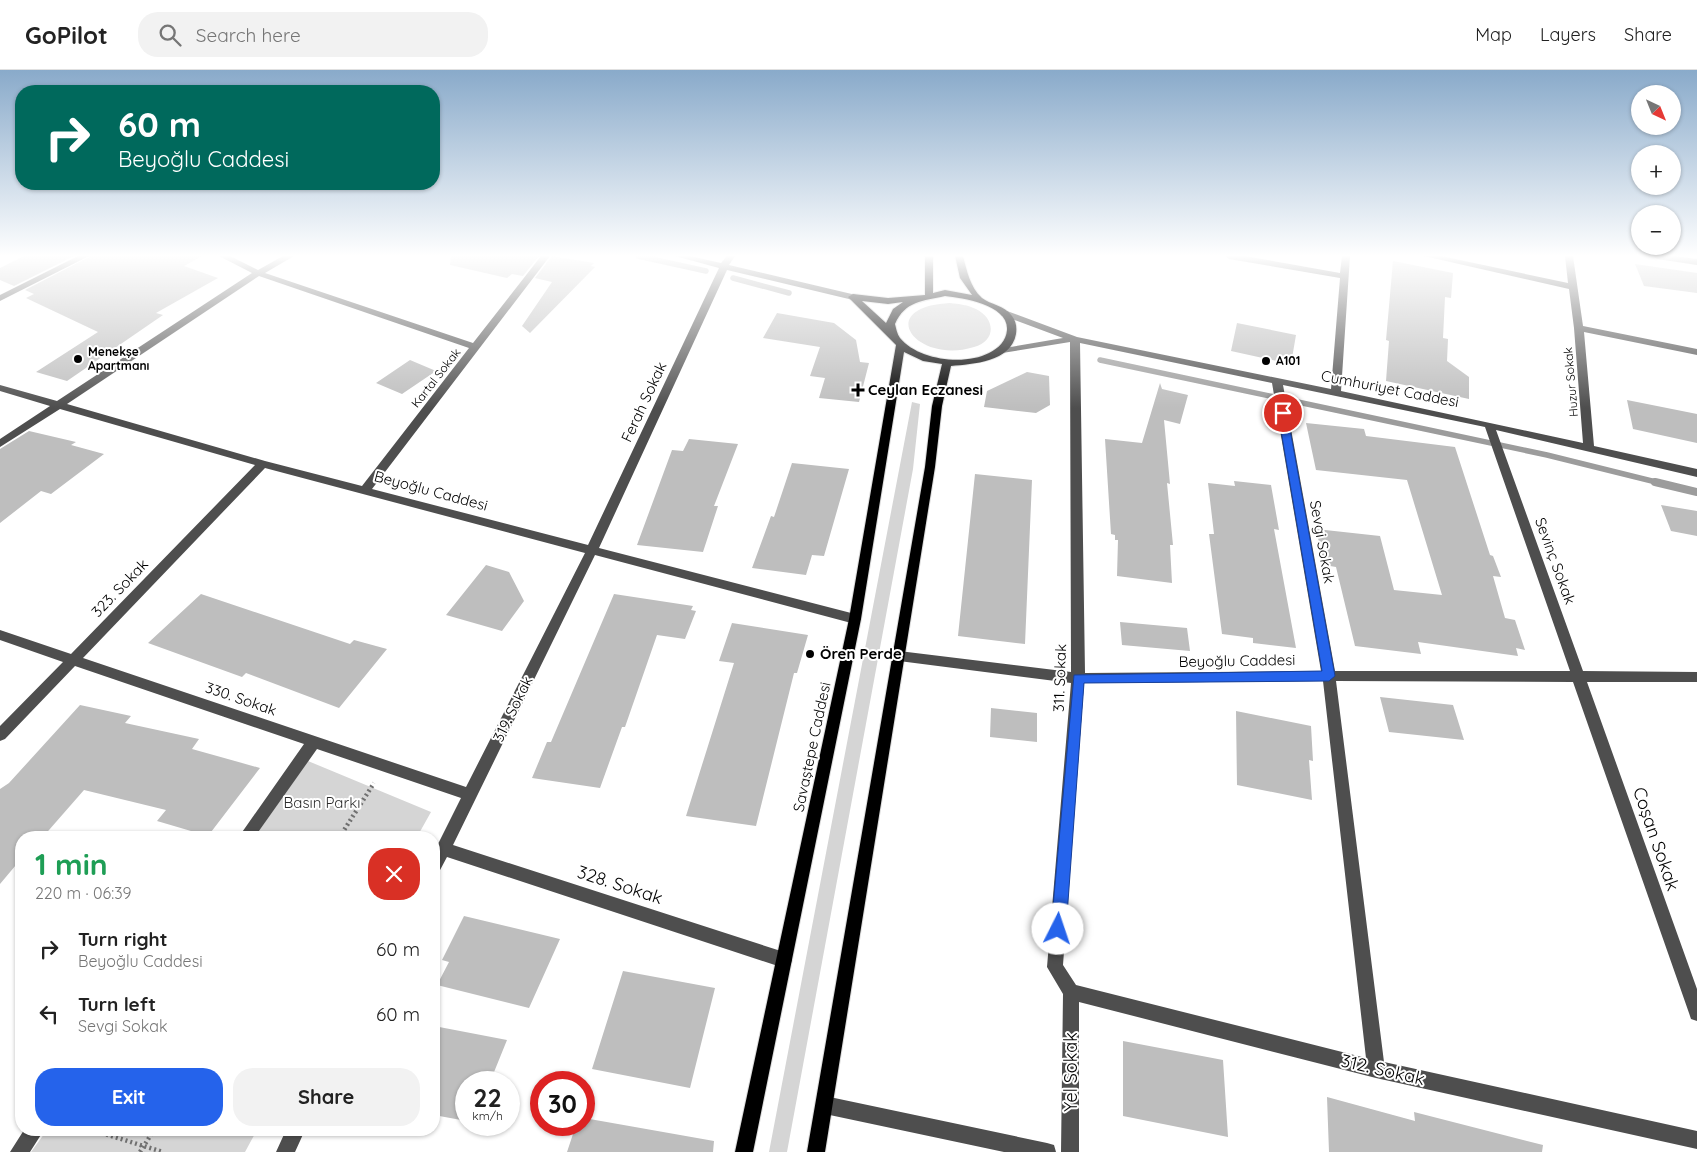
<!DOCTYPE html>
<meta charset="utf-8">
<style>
body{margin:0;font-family:Quicksand,sans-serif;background:#f2f2f2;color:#222;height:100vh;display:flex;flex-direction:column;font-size:19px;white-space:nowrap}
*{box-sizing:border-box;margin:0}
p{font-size:16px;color:#767676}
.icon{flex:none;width:28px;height:28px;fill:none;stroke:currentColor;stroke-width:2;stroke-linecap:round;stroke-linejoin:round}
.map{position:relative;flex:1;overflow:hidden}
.panel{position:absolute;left:15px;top:761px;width:425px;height:305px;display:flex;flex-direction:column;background:#fff;border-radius:20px;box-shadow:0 1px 4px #0004}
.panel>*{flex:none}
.guide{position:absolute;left:15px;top:15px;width:425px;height:105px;border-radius:20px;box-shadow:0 1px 4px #0004;background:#00695c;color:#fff;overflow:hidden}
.needle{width:32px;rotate:137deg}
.controls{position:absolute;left:1631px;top:15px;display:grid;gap:10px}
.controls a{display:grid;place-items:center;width:50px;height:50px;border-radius:50%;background:#fff;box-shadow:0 1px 4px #0004;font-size:25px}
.speed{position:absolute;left:455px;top:1001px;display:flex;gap:10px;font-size:25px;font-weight:700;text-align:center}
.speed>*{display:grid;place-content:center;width:65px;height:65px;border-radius:50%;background:#fff;box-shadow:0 1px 4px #0004;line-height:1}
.speed small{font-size:12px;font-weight:400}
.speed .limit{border:8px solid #d22;background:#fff;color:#111}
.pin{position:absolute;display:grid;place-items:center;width:42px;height:42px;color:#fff;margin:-21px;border:2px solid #fff;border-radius:50%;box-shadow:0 1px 5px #0007}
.me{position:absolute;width:55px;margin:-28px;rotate:4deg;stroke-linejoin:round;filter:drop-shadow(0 0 4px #0008)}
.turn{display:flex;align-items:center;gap:18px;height:105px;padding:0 20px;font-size:22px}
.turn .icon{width:65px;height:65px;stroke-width:2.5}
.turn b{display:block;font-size:35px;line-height:42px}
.round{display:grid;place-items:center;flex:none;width:52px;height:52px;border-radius:20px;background:#f2f2f2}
.summary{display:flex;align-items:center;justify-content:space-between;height:85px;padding:0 20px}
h1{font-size:30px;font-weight:700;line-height:38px;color:#1e9e55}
.primary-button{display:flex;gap:10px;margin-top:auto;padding:10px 20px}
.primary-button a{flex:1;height:58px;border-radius:20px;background:#2563eb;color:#fff;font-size:20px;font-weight:700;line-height:58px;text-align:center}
.primary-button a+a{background:#f2f2f2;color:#222}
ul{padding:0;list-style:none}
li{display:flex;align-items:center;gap:15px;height:65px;padding:0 20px}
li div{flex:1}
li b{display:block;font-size:19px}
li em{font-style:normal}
header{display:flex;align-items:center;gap:30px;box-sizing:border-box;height:70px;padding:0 25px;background:#fff;border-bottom:1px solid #e0e0e0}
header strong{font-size:24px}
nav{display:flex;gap:28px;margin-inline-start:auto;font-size:18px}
.search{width:350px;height:45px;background:#f2f2f2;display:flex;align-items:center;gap:12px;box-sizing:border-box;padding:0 18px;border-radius:20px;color:#767676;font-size:19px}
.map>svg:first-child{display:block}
.green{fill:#d5d5d5}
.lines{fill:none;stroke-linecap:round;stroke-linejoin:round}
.stream-far1{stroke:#9c9c9c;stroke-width:5.5}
.stream{stroke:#9c9c9c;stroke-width:8}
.building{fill:#bebebe}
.major-casing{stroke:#dbdbdb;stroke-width:2}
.path{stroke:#707070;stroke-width:4.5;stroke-dasharray:2 3;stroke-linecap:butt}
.minor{fill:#4e4e4e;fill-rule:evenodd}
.major{fill:#000;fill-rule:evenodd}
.route{fill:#2563eb;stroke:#184099}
.poi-dot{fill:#000;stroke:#fff;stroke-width:2}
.labels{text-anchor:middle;stroke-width:4;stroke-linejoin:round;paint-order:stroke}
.far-poi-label{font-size:12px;font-weight:bold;fill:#000;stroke:#fff;text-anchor:start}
.far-street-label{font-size:12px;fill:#000;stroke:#fff}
.street-label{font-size:15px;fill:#000;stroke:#fff}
.poi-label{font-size:15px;font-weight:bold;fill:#000;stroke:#fff;text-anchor:start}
.park-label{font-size:15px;fill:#2c2c2c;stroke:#fff}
.near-street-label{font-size:18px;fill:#000;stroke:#fff}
</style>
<header>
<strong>GoPilot</strong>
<div class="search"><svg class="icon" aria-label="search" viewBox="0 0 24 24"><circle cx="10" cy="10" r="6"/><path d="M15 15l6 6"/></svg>Search here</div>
<nav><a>Map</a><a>Layers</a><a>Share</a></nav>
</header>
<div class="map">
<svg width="1697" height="1082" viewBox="0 0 1697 1082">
<rect width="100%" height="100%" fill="#fff"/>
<path class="green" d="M950,233c9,1 18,2 26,6 20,10 20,32 -2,38 -58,18 -101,-40 -24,-44z
M912,332l8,2 -7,65 -126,683h-18z
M308,691l123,51 -14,25 -163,1z
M47,1060h210l-12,22h-214z"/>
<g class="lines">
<path class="stream-far1" d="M638,186l68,15
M733,208l56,15
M1100,290l447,95 113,28"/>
<path class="stream" d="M1655,412l42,10"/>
</g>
<path class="building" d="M24,186h50l-60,30 -14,-6v-12z
M91,186h111l-18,10 34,12 -62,35 7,2 -96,66 -31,-9 62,-40 -72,-34 8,-4 -9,-4z
M451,186h88l-16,20 -11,-2 -5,4 -57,-13z
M552,186l42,7 -3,3 4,1 -65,66 -8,-7 30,-44 -17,-4z
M1393,191l60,12 -2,25 -6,-1 -2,41 5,1 -1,22 22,16v22l-83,-18 3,-40 -3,-1z
M1635,194l62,9v20l-53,-7z
M777,243l57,10 22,17 4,22 9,1 -10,39 -40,-4 6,-20 -15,-2 10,-29 -57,-9z
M1237,253l59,12 -5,29 -60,-13z
M410,290l26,11 -34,23 -26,-11z
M1027,302l22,4 1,29 -14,8 -52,-6 3,-16z
M1160,313l2,6 26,6 -8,29 -16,-4 6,64 -3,-1 6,62h-3l2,38 -55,-7 1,-36h-3v-5l-4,-1 -6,-95 37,4z
M1627,330l70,14v29l-64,-14z
M1306,353l58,6 2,7 89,11 35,108 3,1 8,21 -8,-1 12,42 10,2 10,30 -9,-2 2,8 -100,-14 3,12 -66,-8 -19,-79 -12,-2 -8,-36 64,7 14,54 48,5 -35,-115 -91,-10z
M29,361l47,11 -5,3 33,9 -53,40 -10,-3 -41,32v-74z
M689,369l49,5 -24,62h4l-15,46 -66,-7 35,-95 11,1z
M792,393l57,6 -25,87 -12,-1 -6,20 -54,-7 19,-52 3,1z
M975,404l57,6 -7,164 -67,-8z
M1234,411l37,4 8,45 -5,-1 22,119 -43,-5v-5l-31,-4 -13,-100h5l-6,-51 27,3z
M1661,435l36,6v25l-26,-5z
M486,495l23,7 15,29 -22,30 -56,-16z
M201,524l149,50 4,-4 33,9 -48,59 -93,-35 -4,4 -94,-34z
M614,524l79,12 -2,4 5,1 -11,28 -28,-4 -32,92h-3l-22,61 -68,-10 15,-36h4z
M1120,552l67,6 3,23 -68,-6z
M732,553l76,12 -11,38h-3l-38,153 -70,-10 48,-153 -15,-2z
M1380,627l73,8 11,35 -75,-8z
M80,635l51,11 -6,7 74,16 -7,10 68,19 -52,68 -51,-15 9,-11 -82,-20 -42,48h-21v21l-21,25v-95l9,-6z
M991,638l46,5v29l-47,-5z
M1236,641l75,15 2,35 -4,-1 3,40 -75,-15z
M464,846l96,23 -31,69 -92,-23 12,-23 -7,-2z
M623,901l92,17 -25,100 -98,-19z
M434,956l73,14 -17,42h-24v24l-5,14 -27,-5z
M1123,971l100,19 5,77 -105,-21z
M1327,1027l88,24 -1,-9 129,33 -1,7h-213z
M584,1048l130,23 -1,11h-146l9,-27h8z"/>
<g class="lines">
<defs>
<path id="major" d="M925,186h8v37l12,-3 27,5 -12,-17 -5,-22h8c4,15 7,31 19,42 9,7 22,7 30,18 4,5 5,11 4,18 -5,28 -43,30 -65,32l-9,40 -7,61 -110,685h-18l118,-685 7,-61 10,-42 -19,-3 -19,-9 -43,267 -108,533h-18l114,-533 47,-274 -48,-48 5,-3 35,4 37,-3zM945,226c18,2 64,9 62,34 -1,11 -8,18 -18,23 -25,13 -71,7 -89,-15 -3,-4 -4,-10 -5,-14 10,-23 28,-23 50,-28zM862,231l26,3 15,-2 -10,7 -7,14z"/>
</defs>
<use href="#major" class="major-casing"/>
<path class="path" d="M339,768l35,-55
M92,1060l71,22
M140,1082l14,-22"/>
<path class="minor" d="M78,186h11l-89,45v-6z
M219,186h11l28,14 25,-14h11l-29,17 208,70 68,-87h9l-178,233 216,56 131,-277 -44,-12h15l31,7 6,-7h8l-6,9 127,30 2,2 -5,3 -126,-30 -128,278 256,66 4,2 2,3 -2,3 -4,2 -260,-69 -142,290 331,107 6,2 2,6 -2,6 -6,2 -337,-111 -8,15 -5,2v-22l27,-54 -144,-49 -63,89h-16l66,-94 -229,-78 -70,73 -5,2v-15l63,-64 -63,-22v-10l71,24 184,-189 -195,-56 -60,38v-8l50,-33 -50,-15v-6l57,16 195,-128zM259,206l210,72 -107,138 -97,-25 -198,-57zM265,398l320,85 -119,234 -383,-129z
M1225,186h20l95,17 2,-17h8l-9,135 242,52 -9,-115 -5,-39 -145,-33h17l127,27 -3,-27h8l10,70 114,23v6l-113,-23 10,114 103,23v8l-201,-47 87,241 114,1v10h-110l110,307v32l-6,-2 -2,-6 -116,-331 -237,-1 48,381 313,69v18l-321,-71 -297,-76v150h-18l2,-158 -16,-27 24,-284 -172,-22 -5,-1 -1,-4 1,-4 5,-1 172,21 -1,-330 -74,12 -2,-2 5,-3 64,-11 -62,-23v-4h6l70,26 254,52 9,-111 -111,-19zM1080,273l192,40 49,288 -236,2zM1283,315l202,42 85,244h-235zM1323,611l43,377 -290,-73 -13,-20 21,-282z
M1653,186h22l22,3v6l-40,-6z
M825,1026l222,47 7,2 2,7h-52l-179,-38 -6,-3 -3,-6 3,-6z
M24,1060h20l-14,22h-20z
M286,1060h19l-10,22h-19z"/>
<use href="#major" class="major"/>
</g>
<linearGradient id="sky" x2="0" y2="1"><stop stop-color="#89aaca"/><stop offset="0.55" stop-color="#fff"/><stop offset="1" stop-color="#fff" stop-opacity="0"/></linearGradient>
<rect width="1697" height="338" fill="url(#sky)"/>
<path class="route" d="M1283,340l4,3 48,263 -6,5 -245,2 -18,246 -2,5 -6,2 -5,-2 -2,-5 23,-254 248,-4 -44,-258z"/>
<g class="poi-dot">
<circle cx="78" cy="289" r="5"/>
<circle cx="1266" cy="291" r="5"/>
<path d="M855.5 312.5h5v5h5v5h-5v5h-5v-5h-5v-5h5z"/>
<circle cx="810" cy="584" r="5"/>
</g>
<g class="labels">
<g class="far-poi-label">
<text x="88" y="286">Menekşe<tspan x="88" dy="14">Apartmanı</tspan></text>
<text x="1276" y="295">A101</text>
</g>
<g class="far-street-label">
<text transform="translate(436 308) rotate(-52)" y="4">Kartal Sokak</text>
<text transform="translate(1571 312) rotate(-95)" y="4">Huzur Sokak</text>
</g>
<g class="street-label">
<text transform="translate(1390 319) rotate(11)" y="5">Cumhuriyet Caddesi</text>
<text transform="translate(644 332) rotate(-65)" y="5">Ferah Sokak</text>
<text transform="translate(431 421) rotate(15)" y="5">Beyoğlu Caddesi</text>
<text transform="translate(1322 472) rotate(80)" y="5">Sevgi Sokak</text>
<text transform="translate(1555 491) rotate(70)" y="5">Sevinç Sokak</text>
<text transform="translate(120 518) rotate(-46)" y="5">323. Sokak</text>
<text transform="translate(1237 591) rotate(-1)" y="5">Beyoğlu Caddesi</text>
<text transform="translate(1060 608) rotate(-88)" y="5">311. Sokak</text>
<text transform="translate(241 629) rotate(19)" y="5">330. Sokak</text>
<text transform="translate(513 639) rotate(-64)" y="5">319. Sokak</text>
<text transform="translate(812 677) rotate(-78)" y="5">Savaştepe Caddesi</text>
</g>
<g class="poi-label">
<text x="868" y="325">Ceylan Eczanesi</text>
<text x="820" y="589">Ören Perde</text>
</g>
<g class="park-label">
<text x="322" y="738">Basın Parkı</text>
</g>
<g class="near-street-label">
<text transform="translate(1656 769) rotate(71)" y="6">Coşan Sokak</text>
<text transform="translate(620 815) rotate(18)" y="6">328. Sokak</text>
<text transform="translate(1383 1000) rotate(13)" y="6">312. Sokak</text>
<text transform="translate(1071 1002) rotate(-90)" y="6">Yel Sokak</text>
</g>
</g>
</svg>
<div class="controls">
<a><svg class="needle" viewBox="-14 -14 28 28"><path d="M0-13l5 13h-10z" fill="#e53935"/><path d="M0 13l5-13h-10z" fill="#767676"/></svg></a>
<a>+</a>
<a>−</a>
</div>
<div class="speed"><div>22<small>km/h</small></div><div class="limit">30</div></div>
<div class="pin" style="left:1283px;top:343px;background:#d93025"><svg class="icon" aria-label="arrive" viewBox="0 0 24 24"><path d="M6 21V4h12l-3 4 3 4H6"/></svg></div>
<svg class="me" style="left:1058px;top:859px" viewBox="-20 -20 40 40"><circle r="19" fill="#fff"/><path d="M0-13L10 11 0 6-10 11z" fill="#2563eb"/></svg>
<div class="guide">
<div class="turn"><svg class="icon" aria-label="right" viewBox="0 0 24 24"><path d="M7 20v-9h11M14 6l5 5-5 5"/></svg><div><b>60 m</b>Beyoğlu Caddesi</div></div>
</div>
<section class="panel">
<div class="summary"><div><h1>1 min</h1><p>220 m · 06:39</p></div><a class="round" style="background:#d93025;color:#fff"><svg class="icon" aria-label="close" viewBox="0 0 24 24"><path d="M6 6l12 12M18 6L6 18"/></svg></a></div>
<ul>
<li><svg class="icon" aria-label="right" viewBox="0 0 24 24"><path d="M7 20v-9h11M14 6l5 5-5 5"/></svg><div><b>Turn right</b><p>Beyoğlu Caddesi</p></div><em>60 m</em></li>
<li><svg class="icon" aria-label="left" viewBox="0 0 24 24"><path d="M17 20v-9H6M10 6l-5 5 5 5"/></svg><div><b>Turn left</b><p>Sevgi Sokak</p></div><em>60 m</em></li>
</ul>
<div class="primary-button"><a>Exit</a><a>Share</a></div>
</section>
</div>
